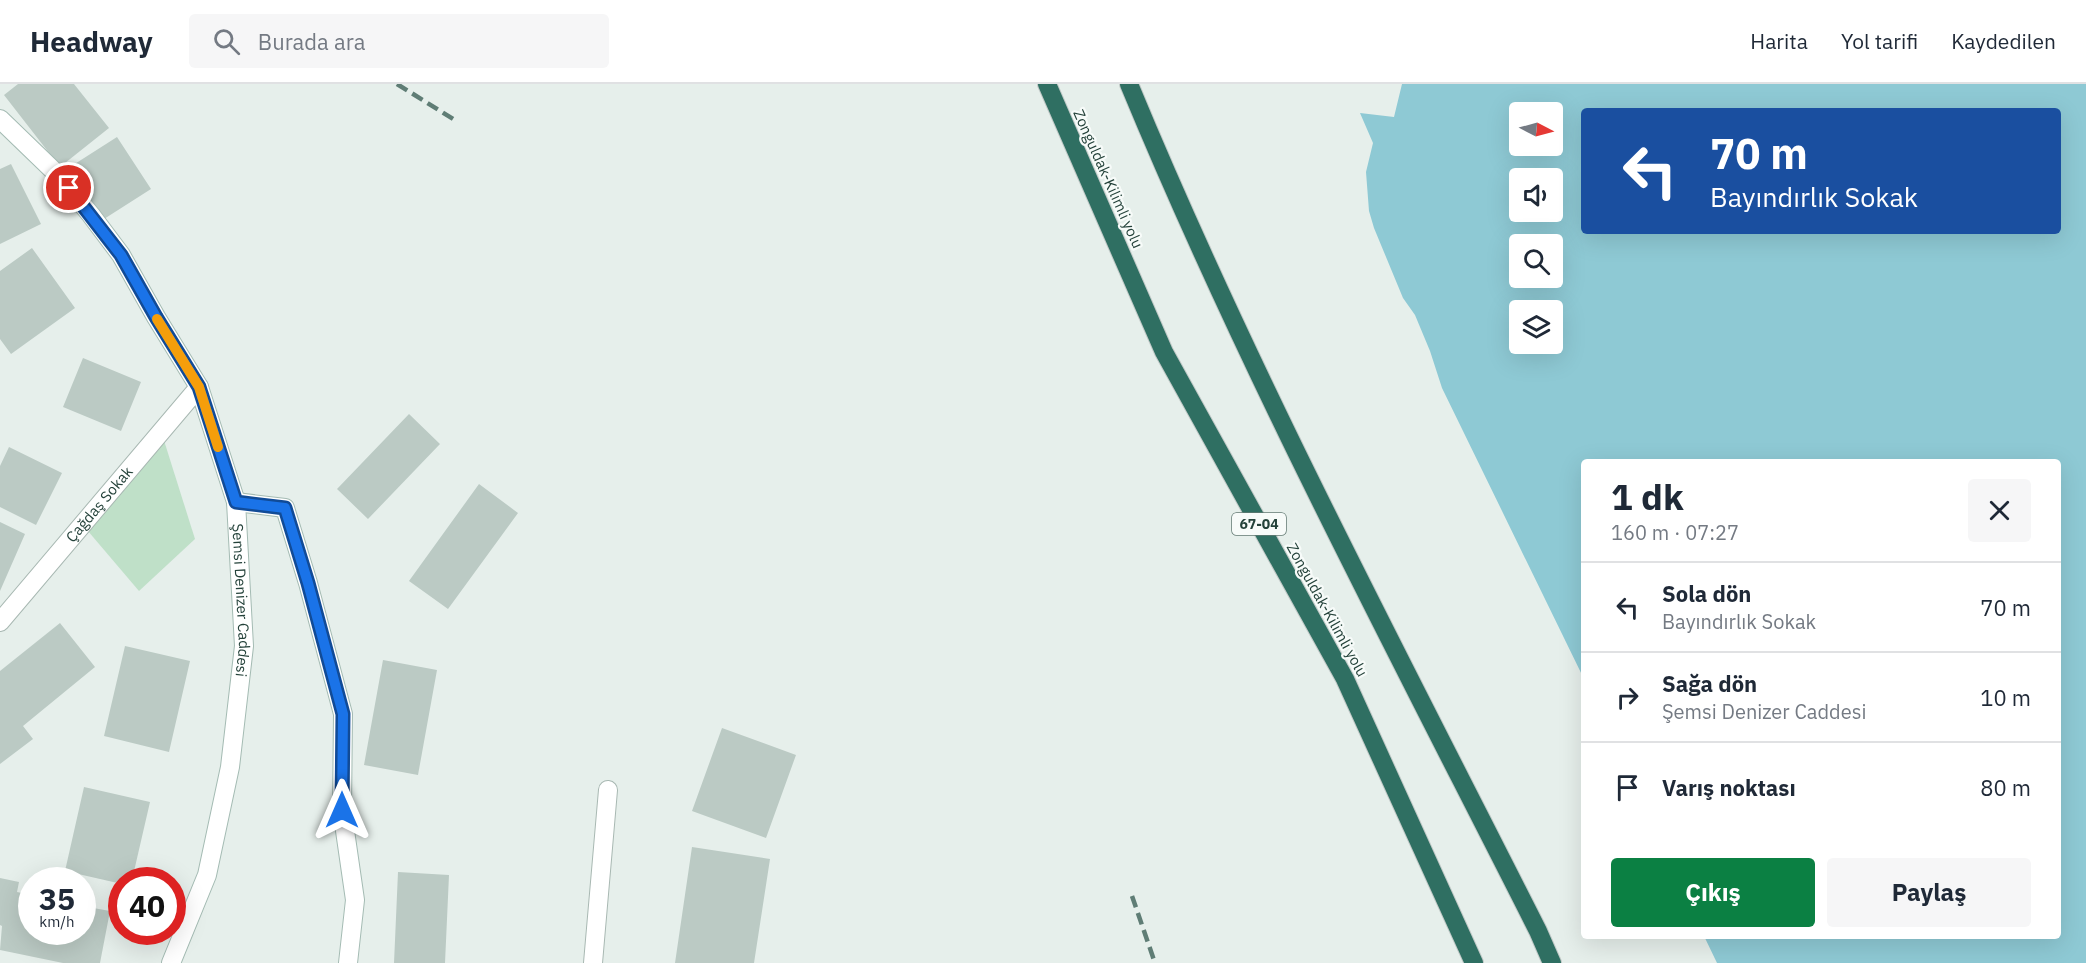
<!DOCTYPE html>
<html lang="tr">
<meta charset="utf-8">
<style>
body{margin:0;font-family:"IBM Plex Sans",sans-serif;background:#f6f6f7;color:#1f2937;height:100vh;display:flex;flex-direction:column;font-size:22px;white-space:nowrap}
*{box-sizing:border-box;margin:0}
p{font-size:20px;color:#747a83}
.icon{flex:none;width:33px;height:33px;fill:none;stroke:currentColor;stroke-width:2;stroke-linecap:round;stroke-linejoin:round}
.map{position:relative;flex:1;overflow:hidden}
.drawer{position:absolute;left:1581px;top:375px;width:480px;height:480px;display:flex;flex-direction:column;background:#fff;border-radius:6px;box-shadow:0 6px 24px #0002}
.drawer>*{flex:none}
.banner{position:absolute;left:1581px;top:24px;width:480px;height:126px;border-radius:6px;box-shadow:0 6px 24px #0002;background:#1a4fa0;color:#fff;overflow:hidden}
.needle{width:39px;rotate:96deg}
.buttons{position:absolute;left:1509px;top:18px;display:grid;gap:12px}
.buttons a{display:grid;place-items:center;width:54px;height:54px;border-radius:6px;background:#fff;box-shadow:0 6px 24px #0002;font-size:30px}
.speed{position:absolute;left:18px;top:783px;display:flex;gap:12px;font-size:30px;font-weight:700;text-align:center}
.speed>*{display:grid;place-content:center;width:78px;height:78px;border-radius:50%;background:#fff;box-shadow:0 6px 24px #0002;line-height:1}
.speed small{font-size:15px;font-weight:400}
.speed .limit{border:9px solid #d22;background:#fff;color:#111}
.pin{position:absolute;display:grid;place-items:center;width:51px;height:51px;color:#fff;margin:-26px;border:3px solid #fff;border-radius:50%;box-shadow:0 2px 6px #0007}
.me{position:absolute;width:66px;margin:-33px;rotate:0deg;stroke-linejoin:round;filter:drop-shadow(0 0 4px #0008)}
.turn{display:flex;align-items:center;gap:21px;height:126px;padding:0 30px;font-size:27px}
.turn .icon{width:78px;height:78px;stroke-width:2.5}
.turn b{display:block;font-size:42px;line-height:51px}
.round{display:grid;place-items:center;flex:none;width:63px;height:63px;border-radius:6px;background:#f6f6f7}
.overview{display:flex;align-items:center;justify-content:space-between;height:102px;padding:0 30px}
h1{font-size:36px;font-weight:700;line-height:45px}
.primary-button{display:flex;gap:12px;margin-top:auto;padding:12px 30px}
.primary-button a{flex:1;height:69px;border-radius:6px;background:#0b8043;color:#fff;font-size:24px;font-weight:700;line-height:69px;text-align:center}
.primary-button a+a{background:#f6f6f7;color:#1f2937}
ul{padding:0;list-style:none}
li{display:flex;align-items:center;gap:18px;height:90px;padding:0 30px;border-top:2px solid #e0e1e3}
li div{flex:1}
li b{display:block;font-size:22px}
li em{font-style:normal}
header{display:flex;align-items:center;gap:36px;box-sizing:border-box;height:84px;padding:0 30px;background:#fff;border-bottom:2px solid #e0e1e3}
header strong{font-size:28px}
nav{display:flex;gap:33px;margin-inline-start:auto;font-size:21px}
.search{width:420px;height:54px;background:#f6f6f7;display:flex;align-items:center;gap:15px;box-sizing:border-box;padding:0 21px;border-radius:6px;color:#747a83;font-size:22px}
.map>svg:first-child{display:block}
.green{fill:#bfe0c8}
.water{fill:#8ec9d4;fill-rule:evenodd}
.building{fill:#bbcac4}
.lines{fill:none;stroke-linecap:round;stroke-linejoin:round}
.street-casing{stroke:#a8b8b2;stroke-width:20}
.secondary-casing{stroke:#a4bbb3;stroke-width:20}
.highway-casing{stroke:#c2cac8;stroke-width:20}
.street{stroke:#fff;stroke-width:18}
.secondary{stroke:#fff;stroke-width:18}
.highway{stroke:#2f6f62;stroke-width:18}
.rail{stroke:#5f7d75;stroke-width:4.5;stroke-dasharray:12 6;stroke-linecap:butt}
.route-casing{stroke:#114b97;stroke-width:15}
.route{stroke:#1a73e8;stroke-width:10}
.slow{stroke:#f59e0b;stroke-width:10}
.labels{text-anchor:middle;stroke-width:4.5;stroke-linejoin:round;paint-order:stroke}
.shield{fill:#f7fbf9;stroke:#637a73;stroke-width:1.5}
.shield-label{font-size:14px;font-weight:bold;fill:#24423a}
.street-label{font-size:15px;fill:#24423a;stroke:#f7fbf9}
</style>
<header>
<strong>Headway</strong>
<div class="search"><svg class="icon" aria-label="search" viewBox="0 0 24 24"><circle cx="10" cy="10" r="6"/><path d="M15 15l6 6"/></svg>Burada ara</div>
<nav><a>Harita</a><a>Yol tarifi</a><a>Kaydedilen</a></nav>
</header>
<div class="map">
<svg width="2086" height="879" viewBox="0 0 2086 879">
<rect width="100%" height="100%" fill="#e6efeb"/>
<path class="green" d="M161,347l34,108 -56,52 -57,-67z"/>
<path class="water" d="M1402,0h684v879h-369l-13,-27h354v-474h-474v217l-142,-291 -12,-37 -15,-36 -12,-17 -29,-70 -5,-17 -3,-39 7,-29 -13,-30 34,4zM1584,27h474v120h-474zM1520,28h32v34h-32zM1520,94h32v34h-32zM1520,160h32v34h-32zM1520,226h32v34h-32z"/>
<path class="building" d="M18,0h56l35,44 -49,39 -56,-72z
M117,53l34,52 -47,30 -34,-52z
M11,80l30,60 -41,20v-75z
M32,164l43,60 -64,46 -11,-15v-68z
M83,274l58,24 -20,49 -58,-24z
M409,330l31,30 -72,75 -31,-30z
M9,363l53,26 -26,52 -36,-18v-41z
M479,400l39,29 -70,96 -39,-28z
M0,438l25,12 -25,57z
M60,539l35,44 -72,59 10,13 -33,25v-93z
M125,562l65,15 -21,91 -65,-16z
M383,576l54,10 -19,105 -54,-10z
M722,644l74,27 -30,83 -74,-27z
M84,703l66,15 -18,78h-10v4l-57,-13z
M692,763l78,12 -16,104h-79z
M398,788l51,3 -4,88h-51z
M0,794l19,4 -2,10 15,3v37h50v-26l28,5 -10,52h-37l-63,-13 2,-24 -2,-1z"/>
<g class="lines">
<defs>
<g id="street">
<path id="s1" d="M0,538l199,-235"/>
<path d="M593,879l15,-173"/>
</g>
<g id="secondary">
<path id="s2" d="M0,35l58,56 33,40 30,40 35,62 43,70 37,115 8,144 -14,121 -23,108 -36,88"/>
<path d="M236,418l49,6 23,75 35,131 -1,96 13,90 -7,63"/>
</g>
<path id="highway" d="M1047,0l117,268 181,327 129,284
M1129,0c120,290 268,568 409,847l14,32"/>
</defs>
<use href="#street" class="street-casing"/>
<use href="#secondary" class="secondary-casing"/>
<use href="#highway" class="highway-casing"/>
<use href="#street" class="street"/>
<use href="#secondary" class="secondary"/>
<use href="#highway" class="highway"/>
<path class="rail" d="M397,0l61,38
M1132,812l23,67"/>
</g>
<g class="lines">
<defs>
<path id="route" d="M69,104l52,67 35,62 43,70 37,115 49,6 23,75 35,131 -1,96"/>
</defs>
<use href="#route" class="route-casing"/>
<use href="#route" class="route"/>
<path class="slow" d="M157,235l42,68 19,60"/>
</g>
<g class="labels">
<rect class="shield" x="1232" y="429" width="54" height="22" rx="4.5"/>
<g class="shield-label">
<text x="1259" y="445">67-04</text>
</g>
<g class="street-label">
<text transform="translate(1108 95) rotate(66)" y="5">Zonguldak-Kilimli yolu</text>
<text dy="5" stroke="none"><textPath href="#s1" startOffset="154">Çağdaş Sokak</textPath></text>
<text dy="5" stroke="none"><textPath href="#s2" startOffset="555">Şemsi Denizer Caddesi</textPath></text>
<text transform="translate(1327 526) rotate(61)" y="5">Zonguldak-Kilimli yolu</text>
</g>
</g>
</svg>
<div class="buttons">
<a><svg class="needle" viewBox="-14 -14 28 28"><path d="M0-13l5 13h-10z" fill="#e53935"/><path d="M0 13l5-13h-10z" fill="#747a83"/></svg></a>
<a><svg class="icon" aria-label="sound" viewBox="0 0 24 24"><path d="M4 9h4l5-4v14l-5-4H4zM17 9q2 3 0 6"/></svg></a>
<a><svg class="icon" aria-label="search" viewBox="0 0 24 24"><circle cx="10" cy="10" r="6"/><path d="M15 15l6 6"/></svg></a>
<a><svg class="icon" aria-label="layers" viewBox="0 0 24 24"><path d="M12 4l9 5-9 5-9-5zM3 14l9 5 9-5"/></svg></a>
</div>
<div class="speed"><div>35<small>km/h</small></div><div class="limit">40</div></div>
<div class="pin" style="left:69px;top:104px;background:#d93025"><svg class="icon" aria-label="arrive" viewBox="0 0 24 24"><path d="M6 21V4h12l-3 4 3 4H6"/></svg></div>
<svg class="me" style="left:342px;top:726px" viewBox="-20 -20 40 40"><path d="M0-17L14 15 0 8-14 15z" fill="#1a73e8" stroke="#fff" stroke-width="4"/></svg>
<div class="banner">
<div class="turn"><svg class="icon" aria-label="left" viewBox="0 0 24 24"><path d="M17 20v-9H6M10 6l-5 5 5 5"/></svg><div><b>70 m</b>Bayındırlık Sokak</div></div>
</div>
<section class="drawer">
<div class="overview"><div><h1>1 dk</h1><p>160 m · 07:27</p></div><a class="round"><svg class="icon" aria-label="close" viewBox="0 0 24 24"><path d="M6 6l12 12M18 6L6 18"/></svg></a></div>
<ul>
<li><svg class="icon" aria-label="left" viewBox="0 0 24 24"><path d="M17 20v-9H6M10 6l-5 5 5 5"/></svg><div><b>Sola dön</b><p>Bayındırlık Sokak</p></div><em>70 m</em></li>
<li><svg class="icon" aria-label="right" viewBox="0 0 24 24"><path d="M7 20v-9h11M14 6l5 5-5 5"/></svg><div><b>Sağa dön</b><p>Şemsi Denizer Caddesi</p></div><em>10 m</em></li>
<li><svg class="icon" aria-label="arrive" viewBox="0 0 24 24"><path d="M6 21V4h12l-3 4 3 4H6"/></svg><div><b>Varış noktası</b></div><em>80 m</em></li>
</ul>
<div class="primary-button"><a>Çıkış</a><a>Paylaş</a></div>
</section>
</div>
